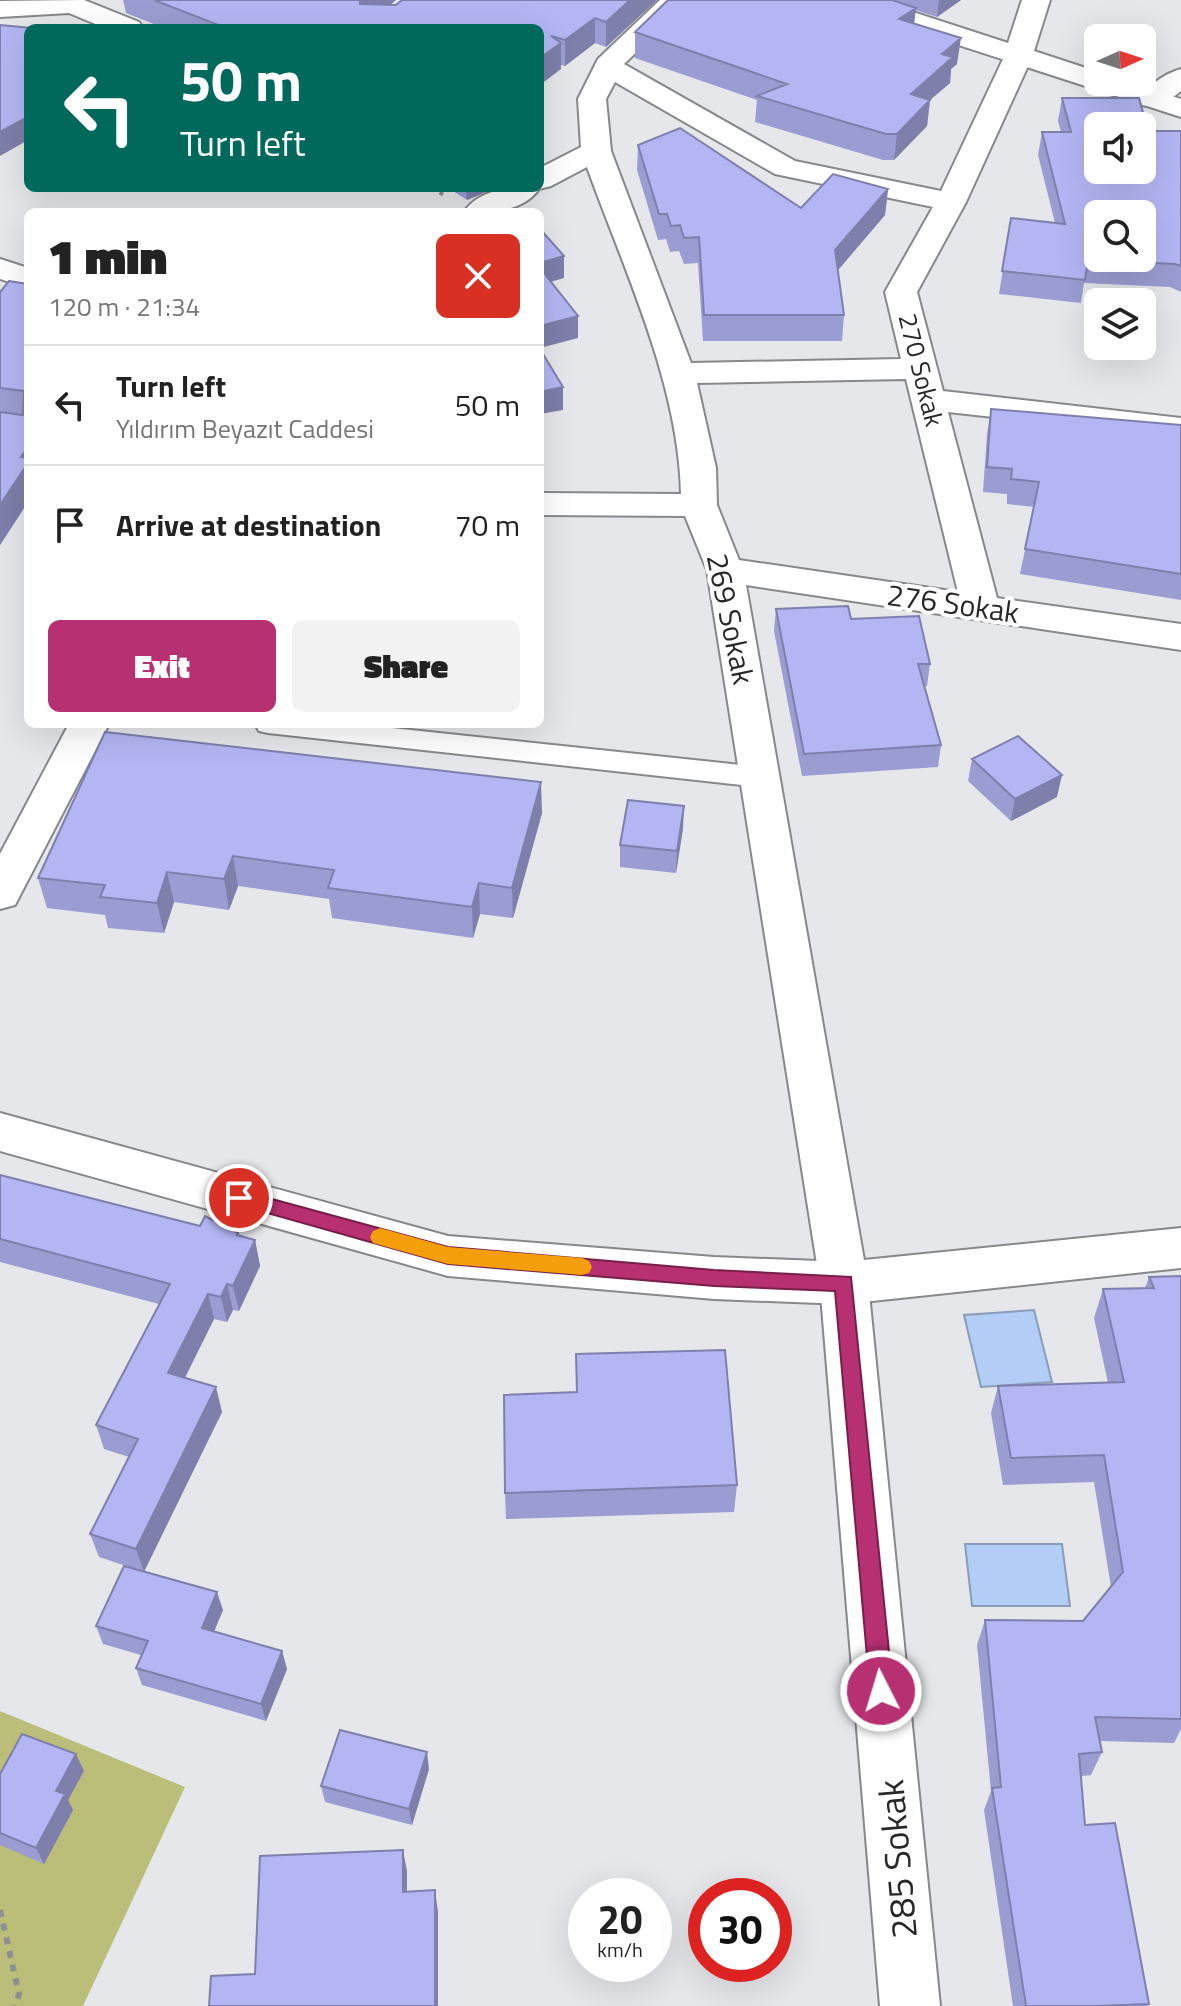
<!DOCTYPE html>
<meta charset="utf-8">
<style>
body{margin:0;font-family:"Titillium Web",sans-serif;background:#f2f2f2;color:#222;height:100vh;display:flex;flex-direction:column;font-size:30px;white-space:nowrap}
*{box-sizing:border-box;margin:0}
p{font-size:26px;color:#767676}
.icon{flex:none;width:44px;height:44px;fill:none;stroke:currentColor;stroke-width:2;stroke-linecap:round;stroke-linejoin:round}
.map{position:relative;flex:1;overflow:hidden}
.side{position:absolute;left:24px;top:208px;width:520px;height:520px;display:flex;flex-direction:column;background:#fff;border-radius:12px;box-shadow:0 8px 32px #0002}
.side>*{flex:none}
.banner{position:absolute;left:24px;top:24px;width:520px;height:168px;border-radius:12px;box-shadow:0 8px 32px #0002;background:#00695c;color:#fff;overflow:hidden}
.needle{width:52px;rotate:87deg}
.fabs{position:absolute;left:1084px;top:24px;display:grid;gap:16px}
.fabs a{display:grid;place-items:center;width:72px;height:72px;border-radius:12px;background:#fff;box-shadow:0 8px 32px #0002;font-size:40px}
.speed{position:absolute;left:568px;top:1878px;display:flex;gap:16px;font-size:40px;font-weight:700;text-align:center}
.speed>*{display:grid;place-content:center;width:104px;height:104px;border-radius:50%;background:#fff;box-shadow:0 8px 32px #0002;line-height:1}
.speed small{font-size:20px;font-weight:400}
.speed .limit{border:12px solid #d22;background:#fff;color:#111}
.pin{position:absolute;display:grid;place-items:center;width:68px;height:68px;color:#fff;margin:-34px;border:4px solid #fff;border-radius:50%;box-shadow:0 2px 8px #0007}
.me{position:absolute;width:88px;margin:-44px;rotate:355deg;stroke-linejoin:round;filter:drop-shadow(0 0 6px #0008)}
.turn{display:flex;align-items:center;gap:28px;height:168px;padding:0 24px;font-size:36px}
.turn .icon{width:104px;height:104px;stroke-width:2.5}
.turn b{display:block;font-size:56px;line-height:68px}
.round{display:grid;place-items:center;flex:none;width:84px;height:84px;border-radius:12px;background:#f2f2f2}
.overview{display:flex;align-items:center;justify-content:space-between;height:136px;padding:0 24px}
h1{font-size:48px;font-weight:800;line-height:60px}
.cta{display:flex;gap:16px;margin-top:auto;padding:16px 24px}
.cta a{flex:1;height:92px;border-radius:12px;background:#b73072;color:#fff;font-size:32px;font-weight:800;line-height:92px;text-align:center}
.cta a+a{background:#f2f2f2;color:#222}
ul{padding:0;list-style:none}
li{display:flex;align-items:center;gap:24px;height:120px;padding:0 24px;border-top:2px solid #e0e0e0}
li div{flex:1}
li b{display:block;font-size:30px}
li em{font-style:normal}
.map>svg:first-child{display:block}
.green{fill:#bbbe78}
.water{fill:#b2cdf6;stroke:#899cb8;stroke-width:2}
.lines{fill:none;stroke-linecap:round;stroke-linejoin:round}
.lane-casing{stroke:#87888b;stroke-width:4}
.street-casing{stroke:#87888b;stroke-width:4}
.secondary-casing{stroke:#87888b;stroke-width:4}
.path-far1{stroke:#8e8f91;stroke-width:4;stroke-dasharray:4 4;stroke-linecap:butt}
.path{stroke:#8e8f91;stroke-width:6;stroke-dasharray:7 7;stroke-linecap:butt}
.lane{fill:#fff;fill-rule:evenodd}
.street{fill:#fff;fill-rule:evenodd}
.secondary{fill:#fff;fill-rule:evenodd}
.wall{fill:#9b9dd2}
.shaded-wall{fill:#7e7fab}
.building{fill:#b4b6f4;stroke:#7e7fab;stroke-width:2;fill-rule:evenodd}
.route{fill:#b73072;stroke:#771f4a;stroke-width:2}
.slow{fill:#f59e0b}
.labels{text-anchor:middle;stroke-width:8;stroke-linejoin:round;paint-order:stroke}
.far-street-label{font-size:26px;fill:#282829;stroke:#fff}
.street-label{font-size:30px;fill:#282829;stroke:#fff}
.near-street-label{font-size:36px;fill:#282829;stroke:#fff}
</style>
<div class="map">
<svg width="1181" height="2006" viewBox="0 0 1181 2006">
<rect width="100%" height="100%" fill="#e5e7ea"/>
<path class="green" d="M0,1711l185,76 -102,219h-83z"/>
<path class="water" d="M1034,1310l18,72 -71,5 -17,-72z
M965,1544h97l8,62h-98z"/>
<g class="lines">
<defs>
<path id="lane" d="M255,724h99l406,43 10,3 4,7 -4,7 -10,3 -492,-54 -9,-2z"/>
<path id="street" d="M84,0l55,22 4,6h-38l-36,-15 -69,4v-16z
M660,0h30l-66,64 171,97 146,30 63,-134 4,-6 10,-2 10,2 4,6 -66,145 -49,90 26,99 238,27v20l-233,-26 49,186 184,26v26l-435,-65 122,698 72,723h-60l-60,-723 -113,-713 -22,-54 -145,-1v-22l141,1c-2,-110 -57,-224 -94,-327l-36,19 -12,3c-17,24 -50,23 -75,23 17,-25 49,-24 76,-24v-20l41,-21 -3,-48 20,-40zM615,82l160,92 158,33 -48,85 16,67 -210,4 -80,-212 -5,-52zM906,379l52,213 -219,-32 -22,-55 -1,-37 -19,-85z
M1181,69v22c-13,10 -22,18 -39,14l-4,-6c9,-13 28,-26 43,-30z
M0,259l28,9v20l-28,-9z
M69,724h40l-94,181 -15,4v-55z"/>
<path id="secondary" d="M834,0h42l132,43 14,-43h28l-16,51 64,21v10h32l51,17v18l-343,-111z
M0,1113l448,123 266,21 130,5 337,-34v40l-337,36 -130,-5 -266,-23 -448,-125z"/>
</defs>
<use href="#lane" class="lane-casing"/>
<use href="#street" class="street-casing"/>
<use href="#secondary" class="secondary-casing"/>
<path class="path-far1" d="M433,188l12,8"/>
<path class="path" d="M0,1910l19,84 -4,12"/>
<use href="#lane" class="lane"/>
<use href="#street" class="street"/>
<use href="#secondary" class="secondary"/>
</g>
<path class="wall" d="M123,0h273l-6,5h6l6,-5h255l-51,47 -11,-4 -30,23 -4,-1v4l-21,-41h-376l-38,-15z
M668,0h293l-24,17 -22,-7 -1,13 43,41 -6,5 -1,14 -20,17 -3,26 -33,34h-11l-128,-38 2,-22 -122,-42v-26z
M1062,98l86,33h33v161l-11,-5 -86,-4 -3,20 -82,-9 12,-76 44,5 -17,-68 4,-23h19l-3,-11z
M638,145l163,63 87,-19 -3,26 -47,55 6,45 -2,26h-139l-5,-78 -14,1 -5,-13 -9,1 -4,-13 -8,1 -21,-70z
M448,188h47l-28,12z
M28,284v218l-28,43v-253z
M991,409l190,16v175l-161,-26 14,-67 -27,-3v-10l-24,-2 4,-58z
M776,609l75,10 79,45 -3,22h-2l16,59 -3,22 -136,9 -28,-145z
M972,759l85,38 -46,24 -43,-40z
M542,813l-29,105 -33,-4 -7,24 -141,-20 -3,-19 -91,-13 -9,24 -55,-8 -10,31 -56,-5 -3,-13 -58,-7 -9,-30z
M683,828l-7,45 -56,-6v-22z
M0,1175l200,51 38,7 1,3 16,4 5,26 -21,45 -6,-1 -6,12 -13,-3 -29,59 37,34 -78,159 79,39 -9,21 68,20 5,18 -21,52 -124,-36 -6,-17 5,-13 -38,-11 -7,-18 42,-56 -39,-13 -9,-23 39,-77 -25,-8 -8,-24 63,-121 -159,-42z
M1181,1276v453l-7,14 -74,-2 2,11 -11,23 -10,1 4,49 64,179 -2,2h-134l-29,-196 7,-19 -14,-146 8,-25 98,1 28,-34 -17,-105 -91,3 -12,-72 7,-27 110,-3 -14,-65 9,-29 42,-1 4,-11z
M576,1392l161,93 -3,27 -228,7 -1,-26z
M429,1769l-17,56 -87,-23 -4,-16z
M84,1771l-16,29 5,10 -29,54 -44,-19v-71z"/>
<path class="shaded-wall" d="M360,0h36l-34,26v2z
M630,0h27l-51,47v-25z
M939,0h22l-24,17z
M916,8l-3,25 -14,-14z
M595,18v25l-30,23v-26z
M961,38l-4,26 -6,5 -1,14 -20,17 -3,26 -33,34 3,-26 14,-40 31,-40z
M561,43v26l-21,16v-27z
M26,118l2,12v10l-28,16v-24z
M466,188h29l-28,12z
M888,189l-3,26 -52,61 2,-26z
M564,256v22l-24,7v-22z
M578,316v22l-38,10v-22z
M563,387v23l-23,4v-22z
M28,447v55l-28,43v-40l21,-48z
M1062,775l-5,22 -46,24 4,-22z
M541,782l1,31 -29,105 -1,-30z
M684,806l-1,22 -7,45 1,-22z
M233,856l5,30 -9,24 -5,-31z
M167,872l7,30 -10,31 -7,-30z
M479,883l1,31 -7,24 -1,-31z
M255,1240l5,26 -21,45 -6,-25z
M227,1284l6,26 -6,12 -6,-25z
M208,1294l6,25 -39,78 -7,-24z
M216,1387l6,25 -78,160 -8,-23z
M217,1592l6,18 -15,36 -6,-18z
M282,1651l5,18 -21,52 -5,-17z
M427,1752l2,17 -17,56 -3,-16z
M76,1754l8,17 -16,29 5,10 -29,54 -8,-16 20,-57z
M403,1850l4,21v42l-4,-21z
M435,1890l3,22v94h-3z"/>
<path class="building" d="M154,0h206v4l36,1 6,-5h228l-24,22 -11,-4 -30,22 -14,-4 10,7 -21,15v-30h-314z
M668,0h224l24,8 -17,11 62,19 -19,16 11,3 -42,37 19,6 -33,34h-11l-129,-38 30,-12 -152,-52z
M0,25l32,3h-4v91l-2,-1 -26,14z
M1062,98h77l9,33h33v135l-6,-2 -87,-4 -3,20 -83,-9 9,-53 54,6 -23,-92h29zM1098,126h44v44h-44zM1098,214h44v44h-44z
M680,128l121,80 32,-34 55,15 -53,61 9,65h-140l-5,-78 -15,1 -4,-13 -9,1 -4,-12h-8l-21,-69z
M540,229l24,27 -24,7z
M540,268l38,48 -38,10z
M9,281l19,3v163l-7,10 7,1v5l-28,42v-93l23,3 1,-24 -24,-3v-96z
M540,349l23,38 -23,5z
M991,409l190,16v149l-156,-25 14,-67 -28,-3 1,-10 -25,-2z
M848,606l3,13 68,-3 11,48h-12l23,81 -137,9 -28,-145z
M105,732l436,50 -29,106 -33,-5 -7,24 -144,-19 6,-18 -101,-14 -9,23 -57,-7 -10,31 -57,-6 5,-12 -67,-7z
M1018,736l44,39 -47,24 -43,-40z
M628,800l56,6 -7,45 -57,-6z
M0,1175l200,51 5,-10 33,17 -1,2 18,5 -22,46 -6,-2 -6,13 -13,-3 -40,79 48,14 -80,162 -46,-15 48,-95 -42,-14 74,-141 -170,-45z
M1181,1276v443l-86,-2 7,35 -23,2 6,71 30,-2 34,181 -53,2h-70l-34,-218 9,-1 -16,-167 98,1 40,-49 -19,-117 -93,3 -13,-72 126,-4 -21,-93 51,-1 -5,-11z
M725,1350l12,135 -232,8 -1,-98 73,-3 -1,-38z
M124,1566l93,26 -15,36 80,23 -21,53 -125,-36 12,-27 -52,-15z
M340,1730l87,22 -18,57 -88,-23z
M22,1734l54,20 -20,37 9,3 -29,54 -36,-15v-59z
M403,1850v42l32,-2v116h-226l2,-30 44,-2 5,-118z"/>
<path class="route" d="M239,1190l209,57 266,23 137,7 42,414 -3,8 -9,3 -8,-3 -3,-8 -35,-400 -121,-5 -266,-22 -216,-61 -3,-5 3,-6z"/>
<path class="slow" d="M380,1228l68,19 134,11 7,3 3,6 -3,6 -7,2 -134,-11 -75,-21 -3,-6 3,-6z"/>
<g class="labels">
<g class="far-street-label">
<text transform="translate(921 370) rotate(76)" y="9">270 Sokak</text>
</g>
<g class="street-label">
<text transform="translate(953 604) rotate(8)" y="10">276 Sokak</text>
<text transform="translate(730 619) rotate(78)" y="10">269 Sokak</text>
</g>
<g class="near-street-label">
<text transform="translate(897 1859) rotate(-95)" y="13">285 Sokak</text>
</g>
</g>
</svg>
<div class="fabs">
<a><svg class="needle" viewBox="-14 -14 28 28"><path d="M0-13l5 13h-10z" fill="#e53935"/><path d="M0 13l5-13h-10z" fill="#767676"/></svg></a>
<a><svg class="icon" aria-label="sound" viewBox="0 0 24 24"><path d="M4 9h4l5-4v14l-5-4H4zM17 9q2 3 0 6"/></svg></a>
<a><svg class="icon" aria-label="search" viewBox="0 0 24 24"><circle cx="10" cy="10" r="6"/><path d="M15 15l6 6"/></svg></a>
<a><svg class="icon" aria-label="layers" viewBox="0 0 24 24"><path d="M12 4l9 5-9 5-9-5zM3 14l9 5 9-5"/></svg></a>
</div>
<div class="speed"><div>20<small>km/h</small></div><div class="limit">30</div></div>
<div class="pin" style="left:239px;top:1198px;background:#d93025"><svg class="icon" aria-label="arrive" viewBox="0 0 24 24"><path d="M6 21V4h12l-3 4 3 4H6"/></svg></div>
<svg class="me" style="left:881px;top:1691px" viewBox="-20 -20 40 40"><circle r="17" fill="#b73072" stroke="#fff" stroke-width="3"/><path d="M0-11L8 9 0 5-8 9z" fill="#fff"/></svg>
<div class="banner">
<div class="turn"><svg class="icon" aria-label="left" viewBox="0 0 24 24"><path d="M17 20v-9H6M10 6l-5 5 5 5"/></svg><div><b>50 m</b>Turn left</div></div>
</div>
<section class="side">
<div class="overview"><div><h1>1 min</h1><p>120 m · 21:34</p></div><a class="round" style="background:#d93025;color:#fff"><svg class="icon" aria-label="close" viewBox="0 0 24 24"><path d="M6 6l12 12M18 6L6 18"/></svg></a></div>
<ul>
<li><svg class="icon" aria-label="left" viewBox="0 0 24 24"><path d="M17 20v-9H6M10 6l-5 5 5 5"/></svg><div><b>Turn left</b><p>Yıldırım Beyazıt Caddesi</p></div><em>50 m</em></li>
<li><svg class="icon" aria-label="arrive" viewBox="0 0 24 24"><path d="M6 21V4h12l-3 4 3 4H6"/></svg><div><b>Arrive at destination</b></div><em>70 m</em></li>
</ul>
<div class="cta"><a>Exit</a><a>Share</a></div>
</section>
</div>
